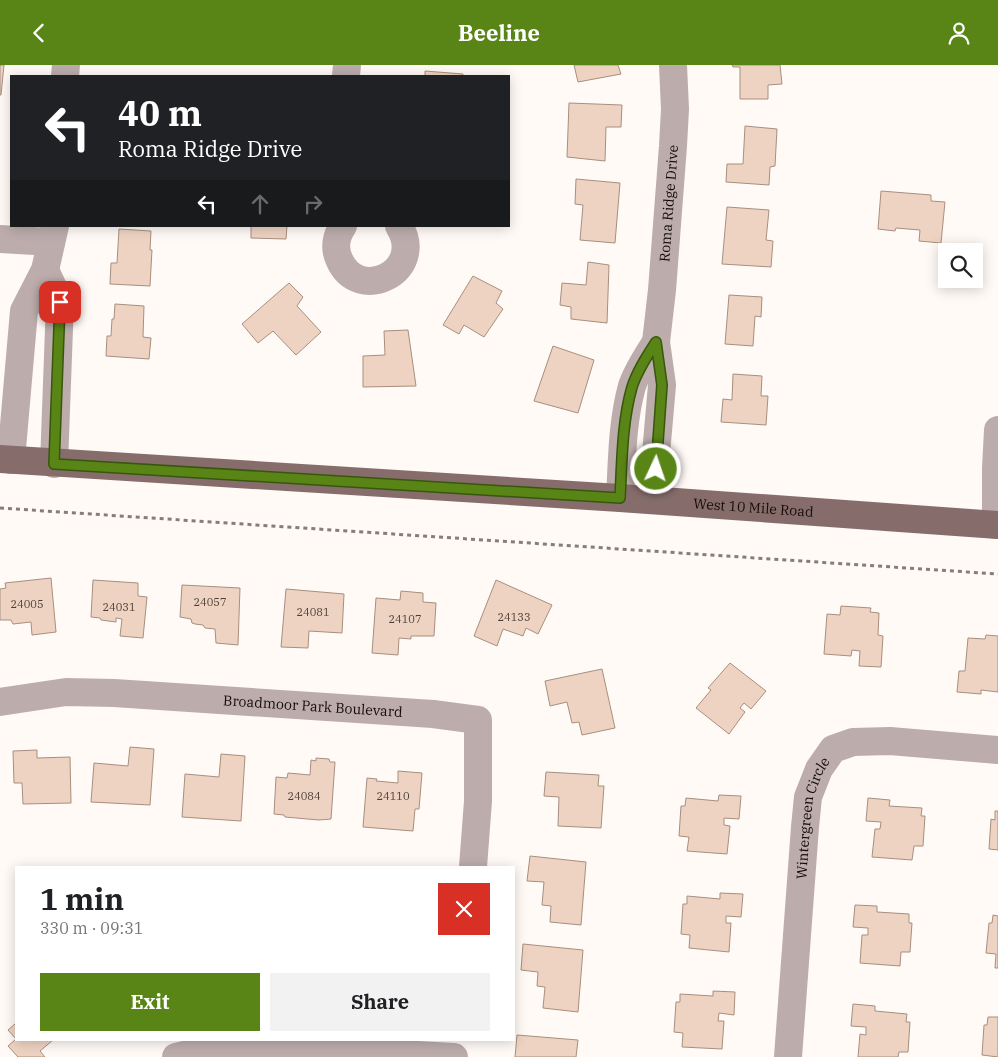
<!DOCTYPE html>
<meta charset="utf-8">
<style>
body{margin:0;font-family:"IBM Plex Serif",serif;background:#f2f2f2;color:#202124;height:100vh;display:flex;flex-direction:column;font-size:19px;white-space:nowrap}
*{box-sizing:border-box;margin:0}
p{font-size:16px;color:#757577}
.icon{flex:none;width:28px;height:28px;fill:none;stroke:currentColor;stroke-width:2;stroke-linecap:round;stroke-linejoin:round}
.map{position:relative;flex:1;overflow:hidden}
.details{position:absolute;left:15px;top:801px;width:500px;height:175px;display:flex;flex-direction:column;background:#fff;border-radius:0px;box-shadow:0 2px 12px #0003}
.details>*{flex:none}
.banner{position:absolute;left:10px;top:10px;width:500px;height:152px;border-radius:0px;box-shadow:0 2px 12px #0003;background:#202124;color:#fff;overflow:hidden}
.tools{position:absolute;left:938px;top:178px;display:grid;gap:10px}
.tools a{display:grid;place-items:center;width:45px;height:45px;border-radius:0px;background:#fff;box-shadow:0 2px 12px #0003;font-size:25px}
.pin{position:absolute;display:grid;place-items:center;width:42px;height:42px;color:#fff;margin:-21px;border-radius:10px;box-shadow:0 2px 8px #0006}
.me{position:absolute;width:55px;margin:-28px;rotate:3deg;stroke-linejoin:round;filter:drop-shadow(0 0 4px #0008)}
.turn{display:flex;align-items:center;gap:18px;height:105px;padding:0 25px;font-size:22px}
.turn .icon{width:65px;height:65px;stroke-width:2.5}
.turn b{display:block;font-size:35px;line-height:42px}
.lanes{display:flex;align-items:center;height:48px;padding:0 25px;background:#0003;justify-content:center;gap:25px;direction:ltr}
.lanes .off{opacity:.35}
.round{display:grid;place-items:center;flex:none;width:52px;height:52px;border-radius:0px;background:#f2f2f2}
.summary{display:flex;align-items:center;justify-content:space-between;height:85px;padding:0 25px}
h1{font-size:30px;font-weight:700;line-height:38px}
.button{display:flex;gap:10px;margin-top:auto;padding:10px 25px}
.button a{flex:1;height:58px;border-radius:0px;background:#588515;color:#fff;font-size:20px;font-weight:700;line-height:58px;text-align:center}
.button a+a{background:#f2f2f2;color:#202124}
header{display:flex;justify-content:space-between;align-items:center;height:65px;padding:0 25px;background:#588515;color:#fff;font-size:22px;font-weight:700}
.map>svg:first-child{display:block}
.building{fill:#eed3c2;stroke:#a78f7f}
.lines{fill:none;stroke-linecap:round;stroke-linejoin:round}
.path{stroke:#847d78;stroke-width:3;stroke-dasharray:4 4;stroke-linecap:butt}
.minor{stroke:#bcadac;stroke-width:28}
.major{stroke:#866d6b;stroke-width:28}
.route-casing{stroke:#39560e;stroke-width:12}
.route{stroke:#588515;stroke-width:9}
.labels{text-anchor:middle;stroke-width:4;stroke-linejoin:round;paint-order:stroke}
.number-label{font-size:11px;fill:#4b3e36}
.street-label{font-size:14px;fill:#150c07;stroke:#fff}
</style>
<header><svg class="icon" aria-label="back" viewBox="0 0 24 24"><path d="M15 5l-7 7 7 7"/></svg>Beeline<svg class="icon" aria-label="person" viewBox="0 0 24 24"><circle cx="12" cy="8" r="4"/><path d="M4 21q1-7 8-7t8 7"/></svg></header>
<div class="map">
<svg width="998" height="992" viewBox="0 0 998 992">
<rect width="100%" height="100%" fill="#fffaf6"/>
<path class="building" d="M0,0h4l-3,30h-1z
M574,0h44l3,9 -43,8z
M732,0h48l2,19 -14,1v14h-28v-32h-7z
M425,6l38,3v2h-38z
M569,38l53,2 -1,22h-15l-1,34 -38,-4z
M745,61l32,3 -2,37 -5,1 -1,18 -43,-3 1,-18h16z
M576,114l44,4 -5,60 -35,-3 3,-35 -8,-1z
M881,126l50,4v6l14,1 -4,41 -22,-2 1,-11 -24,-2 -1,3 -17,-2z
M727,142l42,3 -3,30 7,1 -2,26 -49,-3z
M251,161h36l-1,13 -35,-1z
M119,164l32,2 -1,19h2l-2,36 -40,-2 1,-21h6z
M588,197l21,3 -2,58 -36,-4v-12l-11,-2 2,-22 24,2z
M473,211l29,15 -6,12 7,6 -19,28 -20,-12 -5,9 -16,-9z
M289,218l14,14 -6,9 24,26 -25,23 -23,-24 -15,12 -16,-19z
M729,230l33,2 -1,20 -6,-1 -2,30 -28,-2z
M115,239l29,2 -1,31 8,1 -2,21 -43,-3 1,-20h4l1,-17h2z
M408,265l8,56 -53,1v-31l22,-1 -1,-24z
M553,281l41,14 -16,53 -44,-12z
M733,309l29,2 -1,20h7l-2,29 -45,-3 2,-23 9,1z
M51,513l5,54 -24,3 -1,-13 -18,2 -2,-4h-11v-31l6,-1 -1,-5z
M93,515l45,3v13l9,1 -4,41 -23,-2 2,-17 -6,-1v4l-15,-2 -1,-2 -9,-1z
M496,515l56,25 -14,29 -12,-6 -3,8 -20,-7 -6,17 -23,-10z
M182,520l58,3 -2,57 -22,-2 -1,-14 -10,-1 -2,-3 -8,-1 -3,-1 -1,-4 -11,-2z
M286,524l58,5 -2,39 -33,-2 -1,17 -27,-1z
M401,526l22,2v9l13,1 -2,33h-23v3l-12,-1 -1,17 -26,-2 4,-55 24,2z
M841,541l30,2 -1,4 9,1 -1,22 5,1 -2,31 -22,-1 1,-15 -8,-1 -1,6 -27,-2 3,-40 13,1z
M986,570l12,1v56l-17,-2v4l-24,-2 2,-21h6l3,-33 17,1z
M730,598l36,28 -15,18 -7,-6 -4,5 5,4 -16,22 -33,-26 15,-18 -3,-2z
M602,604l13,59 -33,7 -3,-13 -7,1 -5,-21 -17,4 -5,-25z
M130,682l24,2 -4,56 -59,-3 3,-39 34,3z
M37,685v8l33,-1 1,46 -48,1 -1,-21h-8l-1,-32z
M221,689l24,2 -4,65 -59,-4 3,-43 34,3z
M316,693l13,1 1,3h5l-4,57 -12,1 -34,-3 -1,-2 -10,-1 2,-37 11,1 1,-5 22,2 1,-15 5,1z
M398,706l24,2 -3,36h-4l-2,22 -50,-4 4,-49 10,1 -1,2 22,2z
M546,707l53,3 -1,11h6l-3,42 -43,-2 1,-29 -15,-1z
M719,730l22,1 -2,23 -15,-1v7l6,1 -3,28 -40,-3 2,-14 -10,-1 2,-30h4l1,-8 32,3z
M868,733l22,2 -1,6 33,2 -1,8h4l-2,30h-9l-2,14 -40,-3 3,-28h5l1,-7 -15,-1z
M995,746h3v39l-9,-1 2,-30 4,1z
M530,791l56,6 -5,63 -31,-3 1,-16 -9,-1 2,-23 -17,-1z
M720,828l23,1 -2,23 -15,-1v7h5l-2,29 -40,-4 1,-13 -9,-1 2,-30h4v-8l33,3z
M855,840l22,1v6l32,2v9h3l-2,29h-9l-1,14 -40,-3 2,-28h6v-7l-15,-1z
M993,850l5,1v52h-3l1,-14 -10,-1 3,-30h3z
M523,879l60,6 -5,62 -35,-4 2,-21 -8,-1 1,-14 -17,-2z
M713,926l22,1 -1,23 -15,-2 -1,8h6l-2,28 -40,-2 1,-14 -9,-1 2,-30h4v-8l33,2z
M853,939l22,2v5l32,3 -1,8h4l-2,30h-9l-1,5h-40l2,-23 6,1v-8l-15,-1z
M988,952h10v40l-16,-2 2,-30h3z
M16,958v17h37l-13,11 5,6h-27l-10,-11 8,-7 -8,-9z
M517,970l61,5 -2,17h-61z"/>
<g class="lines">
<path class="path" d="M0,443l998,66"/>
<g class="minor">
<path d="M65,11l1,-11"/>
<path d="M346,11l1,-11"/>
<path d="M343,161c-7,10 -9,22 -4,33 19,46 88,12 60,-33"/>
<path d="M0,174l51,3"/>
<path d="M45,205l15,32 -6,162"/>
<path d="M11,395l13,-149 21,-41 10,-44"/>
<path d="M620,433c2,-37 2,-76 12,-112 5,-15 15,-30 24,-44"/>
<path id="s1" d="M655,435l1,-46 6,-69 -6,-43 6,-52 11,-144 2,-37 -2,-44"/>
<path d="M996,460v-57l2,-38"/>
<path id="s2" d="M0,637l66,-10 48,1 319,21 45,6v81l-5,66"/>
<path d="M176,992l47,-11 47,1 184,10"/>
<path id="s3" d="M788,992l17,-230 3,-30 11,-28 14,-20 20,-7 37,-1 108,9"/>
</g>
<path class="major" id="s4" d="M0,394l620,39 378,27"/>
</g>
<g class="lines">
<defs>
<path id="route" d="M60,237l-6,162 566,34c2,-37 2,-76 12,-111 5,-16 15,-31 24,-45l6,43 -6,84"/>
</defs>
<use href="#route" class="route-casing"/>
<use href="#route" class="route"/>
</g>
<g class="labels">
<g class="number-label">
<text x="210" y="541">24057</text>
<text x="27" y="543">24005</text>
<text x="119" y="546">24031</text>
<text x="313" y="551">24081</text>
<text x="514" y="556">24133</text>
<text x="405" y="558">24107</text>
<text x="304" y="735">24084</text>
<text x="393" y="735">24110</text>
</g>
<g class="street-label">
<text dy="5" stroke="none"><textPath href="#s1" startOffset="298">Roma Ridge Drive</textPath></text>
<text dy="5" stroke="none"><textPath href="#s4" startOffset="755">West 10 Mile Road</textPath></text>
<text dy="5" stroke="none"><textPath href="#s2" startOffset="314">Broadmoor Park Boulevard</textPath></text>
<text dy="5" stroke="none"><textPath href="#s3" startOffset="241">Wintergreen Circle</textPath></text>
</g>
</g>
</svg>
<div class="tools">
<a><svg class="icon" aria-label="search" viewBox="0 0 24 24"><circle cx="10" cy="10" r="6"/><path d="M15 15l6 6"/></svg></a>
</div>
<div class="pin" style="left:60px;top:237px;background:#d93025"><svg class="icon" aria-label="arrive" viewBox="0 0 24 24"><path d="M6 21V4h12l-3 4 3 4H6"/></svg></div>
<svg class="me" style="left:656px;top:404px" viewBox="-20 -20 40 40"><circle r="17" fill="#588515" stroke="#fff" stroke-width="3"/><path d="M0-11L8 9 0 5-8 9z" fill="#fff"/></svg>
<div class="banner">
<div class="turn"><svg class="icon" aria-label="left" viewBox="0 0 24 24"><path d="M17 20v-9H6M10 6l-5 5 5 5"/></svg><div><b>40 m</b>Roma Ridge Drive</div></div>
<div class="lanes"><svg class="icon" aria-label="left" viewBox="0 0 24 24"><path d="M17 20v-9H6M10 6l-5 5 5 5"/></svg><svg class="icon off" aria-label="ahead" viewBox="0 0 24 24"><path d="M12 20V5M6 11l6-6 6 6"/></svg><svg class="icon off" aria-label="right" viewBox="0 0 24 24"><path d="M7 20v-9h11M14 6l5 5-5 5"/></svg></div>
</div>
<section class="details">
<div class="summary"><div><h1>1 min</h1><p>330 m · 09:31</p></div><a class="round" style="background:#d93025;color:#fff"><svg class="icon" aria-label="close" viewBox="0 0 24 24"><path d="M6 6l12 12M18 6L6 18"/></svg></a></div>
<div class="button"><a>Exit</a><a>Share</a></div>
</section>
</div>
